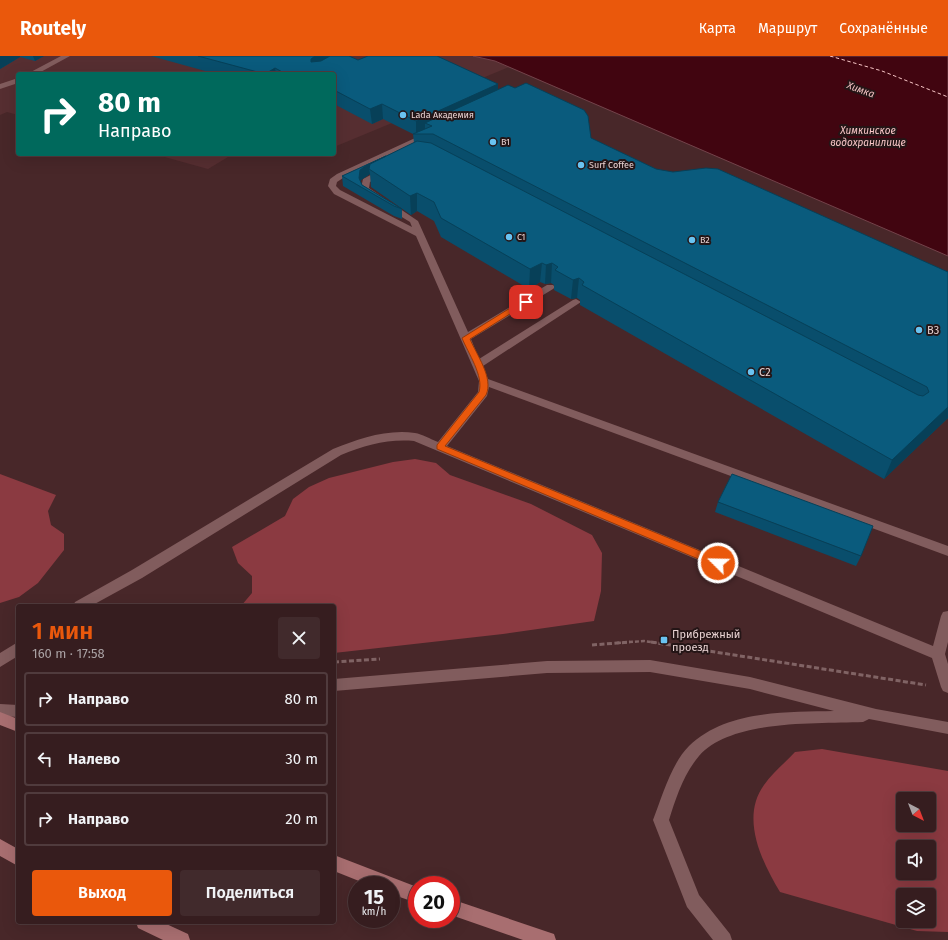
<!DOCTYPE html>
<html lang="ru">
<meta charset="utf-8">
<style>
body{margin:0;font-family:"Fira Sans",sans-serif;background:#412a2c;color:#f1f3f6;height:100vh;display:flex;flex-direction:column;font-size:15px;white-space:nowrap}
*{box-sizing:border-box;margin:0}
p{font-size:13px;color:#aaa2a4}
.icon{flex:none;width:22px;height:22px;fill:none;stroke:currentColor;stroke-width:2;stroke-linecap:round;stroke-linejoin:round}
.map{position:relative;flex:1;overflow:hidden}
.side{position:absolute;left:16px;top:548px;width:320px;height:320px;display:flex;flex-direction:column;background:#361d1f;border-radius:4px;box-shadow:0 4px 16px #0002,0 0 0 1px #503b3d}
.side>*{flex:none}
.banner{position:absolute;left:16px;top:16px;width:320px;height:84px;border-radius:4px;box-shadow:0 4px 16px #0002,0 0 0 1px #503b3d;background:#00695c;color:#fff;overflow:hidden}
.needle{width:26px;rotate:138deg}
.controls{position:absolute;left:896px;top:736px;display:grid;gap:8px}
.controls a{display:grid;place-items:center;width:40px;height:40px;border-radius:4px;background:#361d1f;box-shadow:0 4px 16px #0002,0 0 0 1px #503b3d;font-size:20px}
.speed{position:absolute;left:348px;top:820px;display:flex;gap:8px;font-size:20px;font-weight:700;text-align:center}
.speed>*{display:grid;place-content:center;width:52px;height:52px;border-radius:50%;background:#361d1f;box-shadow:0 4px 16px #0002,0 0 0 1px #503b3d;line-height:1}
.speed small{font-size:10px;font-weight:400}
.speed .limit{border:6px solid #d22;background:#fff;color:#111}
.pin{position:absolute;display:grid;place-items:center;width:34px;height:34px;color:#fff;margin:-17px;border-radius:8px;box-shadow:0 2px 6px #0006}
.me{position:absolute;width:44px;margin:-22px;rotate:293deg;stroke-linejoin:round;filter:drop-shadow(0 0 3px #0008)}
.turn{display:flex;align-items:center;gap:14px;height:84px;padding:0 16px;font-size:18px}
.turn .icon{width:52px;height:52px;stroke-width:2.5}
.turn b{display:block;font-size:28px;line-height:34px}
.round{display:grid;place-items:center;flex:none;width:42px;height:42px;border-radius:4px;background:#412a2c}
.headline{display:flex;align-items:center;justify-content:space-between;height:68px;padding:0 16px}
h1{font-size:24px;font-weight:600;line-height:30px;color:#ea580c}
.cta{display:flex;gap:8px;margin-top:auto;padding:8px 16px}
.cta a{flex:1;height:46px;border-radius:4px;background:#ea580c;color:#fff;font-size:16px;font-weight:600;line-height:46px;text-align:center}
.cta a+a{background:#412a2c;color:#f1f3f6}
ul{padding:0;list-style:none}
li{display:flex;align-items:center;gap:12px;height:54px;margin:0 8px 6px;padding:0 8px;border:2px solid #503b3d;border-radius:4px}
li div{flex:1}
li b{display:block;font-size:15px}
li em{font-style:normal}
header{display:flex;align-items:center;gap:24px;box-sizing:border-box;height:56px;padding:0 20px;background:#ea580c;color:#fff}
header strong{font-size:19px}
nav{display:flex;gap:22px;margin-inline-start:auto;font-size:14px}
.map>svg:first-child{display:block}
.built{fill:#562e31}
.forest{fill:#8b3a41;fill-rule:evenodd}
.water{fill:#410510;stroke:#73424a}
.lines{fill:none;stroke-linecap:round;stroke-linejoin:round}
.ferry{stroke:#f7c5c6;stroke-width:1;stroke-dasharray:3.5 2.5;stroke-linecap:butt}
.path-far1{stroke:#806364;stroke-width:2.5;stroke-dasharray:4 2;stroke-linecap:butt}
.path{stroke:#806364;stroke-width:3;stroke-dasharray:5 2.5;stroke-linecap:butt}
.minor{fill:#815c5d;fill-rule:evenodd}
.major{fill:#a86e70;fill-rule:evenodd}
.wall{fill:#094e6c}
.shaded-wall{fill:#074058}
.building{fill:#0a5b7d;stroke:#074058}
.route{fill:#ea580c;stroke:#983908}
.poi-dot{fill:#6ac3f1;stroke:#241516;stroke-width:1.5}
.labels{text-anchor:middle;stroke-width:4;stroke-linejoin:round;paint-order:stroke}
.far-poi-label{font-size:9px;fill:#e8d2d2;stroke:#241516;text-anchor:start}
.far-water-label{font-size:10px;font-style:italic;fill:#f7c5c6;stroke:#241516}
.poi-label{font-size:11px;fill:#e8d2d2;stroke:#241516;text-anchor:start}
</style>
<header>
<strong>Routely</strong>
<nav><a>Карта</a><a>Маршрут</a><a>Сохранённые</a></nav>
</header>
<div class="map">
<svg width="948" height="884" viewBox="0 0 948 884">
<rect width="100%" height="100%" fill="#482729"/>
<path class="built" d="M0,0h473l22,5 14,6 -41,17 9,15 -71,31 -14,-7 -58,24v-73h-316v41l-11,-3 -7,3z
M154,98h79l-25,15z"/>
<path class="forest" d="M415,403l21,4 14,12 81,29 61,31 10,18 -1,38 -7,30 -91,13 -169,19v-47h-93l11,-13v-17l-14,-13 -6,-16 53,-31 8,-17 16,-12 20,-9 64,-16z
M0,418l56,21 -8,16 3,14 13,9v16l-26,33 -19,14 -19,6z
M822,693l126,22v161l-31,-1 -137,-39c-18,-30 -40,-74 -16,-107 8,-12 21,-22 31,-33zM903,743h26v26h-26zM903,791h26v26h-26zM903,839h26v26h-26z"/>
<path class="water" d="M473,0h475v200l-453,-195z"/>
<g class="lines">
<path class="ferry" d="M830,0l52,15 66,26"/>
<path class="path-far1" d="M617,587l27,-2 14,2"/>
<path class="path" d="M651,586l275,43
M592,589l38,-3
M334,606l46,-3"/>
<path class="minor" d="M61,0h9l-33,18h-10z
M18,22v5l-18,6v-5z
M426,77l7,2 -90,43 -6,4 -1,4 4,4 72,37 -2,-5 -46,-28 -3,-6 2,-9 17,-9h6v4l-16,8 -1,6 49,33 50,111 79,-47h6l2,2 -2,2 -82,50 8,20 94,-59 3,-1 5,3 -98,64 5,13 460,167v10l-459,-169 -2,9 -40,50 486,200 8,-30 2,-4 5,-1v31l-3,12 3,10v29l-5,-2 -2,-4 -9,-29 -518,-217c-27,-2 -48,4 -73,14l-199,123 -51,28h-18l2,-4 57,-32 201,-121c26,-10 53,-20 82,-16 7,1 15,6 23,9l40,-50 1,-11 -63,-145 -82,-42 -6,-8 2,-7 7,-5z
M18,586v14l-18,11v-14z
M650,604l100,17 126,32 72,13v12l-79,-15 -6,3c-46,2 -132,-3 -164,34 -16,19 -23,42 -30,64l30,75 31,39 2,6h-19l-26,-33 -34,-87c9,-23 18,-56 36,-74 37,-36 97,-34 145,-35l-84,-22 -100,-17 -103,1 -213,18v-12l213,-18z
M0,648l18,1v12l-18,-1z"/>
<path class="major" d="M0,656l18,7v13l-18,-7z
M0,783l18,10v17l-18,-10z
M334,799l83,32v16l-26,-9v-9h-22l-35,-14z
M451,843l97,33 6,2 2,6h-33l-72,-25z
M136,866h26l26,12 2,6h-27l-25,-12z"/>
</g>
<path class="wall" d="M0,0h44l-9,5 -15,-4 -20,12z
M151,0h198l9,4 140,24v5l93,49 65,31 292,103v146l-64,61 -304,-174v-5l-3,-2 -6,1 -17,-9v-5l-3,-2 -6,1 -5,-2 -11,7 -88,-52 -7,-16 -17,-10 -6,4 -40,-28 -1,-13 -9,6v2l1,3 40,24v10l-8,-3 -51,-30 -1,-10 44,-20 28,-13 -1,-9 -30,-15 -11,5 -38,-20v-30h-118z
M718,446l143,54 -5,10 -141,-54z"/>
<path class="shaded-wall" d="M0,0h20v1l-20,12z
M33,0h11l-9,5z
M315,0h17l-20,17 -1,-14z
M275,12l1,6h-11z
M498,28v14l-66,28 -7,-3v9l-9,2v-13z
M382,48l1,15 -11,5 -2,-15z
M386,100l-17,13 1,5 -9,6 -1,8 -1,-10 1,-8 7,-5z
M417,137v18l-6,4 -1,-19z
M542,207l-2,19 -11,7 1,-20z
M552,207l-1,20 -6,1 1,-19z
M579,222l-2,20 -6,1 2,-19z
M948,351v11l-64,61 8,-19z"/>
<path class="building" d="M198,0h117l-4,3v3l10,-1 9,-5h19l9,4 10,-4h69l61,28 -82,37 -34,-17 -12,5 -36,-19v-16h-48l-11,-6 -10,6z
M526,27l58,27 4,6 3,22 65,31 17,3 33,-4 12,1 230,103v135l-56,53 -310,-175 2,-3 -5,-4 -6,2 -18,-10 3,-3 -6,-4 -6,2 -4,-2 -12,6 -89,-51 -7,-16 -17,-9 -7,3 -41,-27 1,-5 47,-23 14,2 487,252 5,1 6,-4 -2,-5 -494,-253h-20l19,-8 -7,-3 83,-38 7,3z
M386,100l-19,9 -7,5 -1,8 3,7 40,24 -8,-3 -52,-30z
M732,418l141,52 -12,30 -143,-54z"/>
<path class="route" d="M523,244l6,2 -59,37c6,15 24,39 16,56l-41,51 277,114 1,3 -1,3h-7l-278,-117v-4l42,-53c5,-16 -11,-39 -17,-54z"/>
<g class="poi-dot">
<circle cx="403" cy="59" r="4"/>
<circle cx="493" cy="86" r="4"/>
<circle cx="581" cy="109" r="4"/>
<circle cx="509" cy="181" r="4"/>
<circle cx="692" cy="184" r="4"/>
<circle cx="919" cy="274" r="4"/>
<circle cx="751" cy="316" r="4"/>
<rect x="660" y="580" width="8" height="8" rx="2"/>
</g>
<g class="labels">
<g class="far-poi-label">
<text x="411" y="62">Lada Академия</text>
<text x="501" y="89">B1</text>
<text x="589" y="112">Surf Coffee</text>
<text x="517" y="184">C1</text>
<text x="700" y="187">B2</text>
</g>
<g class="far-water-label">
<text transform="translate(861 33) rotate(20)" y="4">Химка</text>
<text x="868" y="78">Химкинское<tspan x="868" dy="12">водохранилище</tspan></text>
</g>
<g class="poi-label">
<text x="927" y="278">B3</text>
<text x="759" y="320">C2</text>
<text x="672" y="582">Прибрежный<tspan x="672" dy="13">проезд</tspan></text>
</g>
</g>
</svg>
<div class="controls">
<a><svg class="needle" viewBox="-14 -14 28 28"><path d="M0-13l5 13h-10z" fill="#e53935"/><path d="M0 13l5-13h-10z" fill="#aaa2a4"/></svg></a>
<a><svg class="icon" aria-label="sound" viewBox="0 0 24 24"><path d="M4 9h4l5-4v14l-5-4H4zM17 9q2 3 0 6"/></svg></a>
<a><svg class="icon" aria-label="layers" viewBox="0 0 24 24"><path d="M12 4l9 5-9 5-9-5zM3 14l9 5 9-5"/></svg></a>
</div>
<div class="speed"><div>15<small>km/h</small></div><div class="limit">20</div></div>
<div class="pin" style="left:526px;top:246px;background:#d93025"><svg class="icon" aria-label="arrive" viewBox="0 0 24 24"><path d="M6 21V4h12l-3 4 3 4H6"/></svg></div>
<svg class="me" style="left:718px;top:507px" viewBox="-20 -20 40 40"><circle r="17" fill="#ea580c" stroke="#fff" stroke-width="3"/><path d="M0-11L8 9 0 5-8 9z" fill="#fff"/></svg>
<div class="banner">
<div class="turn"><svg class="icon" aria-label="right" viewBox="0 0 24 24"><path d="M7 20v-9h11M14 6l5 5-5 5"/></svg><div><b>80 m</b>Направо</div></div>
</div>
<section class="side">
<div class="headline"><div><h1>1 мин</h1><p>160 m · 17:58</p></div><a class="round"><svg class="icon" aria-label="close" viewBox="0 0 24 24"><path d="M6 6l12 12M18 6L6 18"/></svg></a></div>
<ul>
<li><svg class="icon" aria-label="right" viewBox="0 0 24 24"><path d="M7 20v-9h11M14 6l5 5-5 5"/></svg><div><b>Направо</b></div><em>80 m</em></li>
<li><svg class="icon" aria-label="left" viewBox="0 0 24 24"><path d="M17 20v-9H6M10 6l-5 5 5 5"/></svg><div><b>Налево</b></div><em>30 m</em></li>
<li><svg class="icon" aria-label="right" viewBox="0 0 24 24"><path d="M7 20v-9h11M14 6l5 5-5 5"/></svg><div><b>Направо</b></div><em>20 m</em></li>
</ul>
<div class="cta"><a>Выход</a><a>Поделиться</a></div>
</section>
</div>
